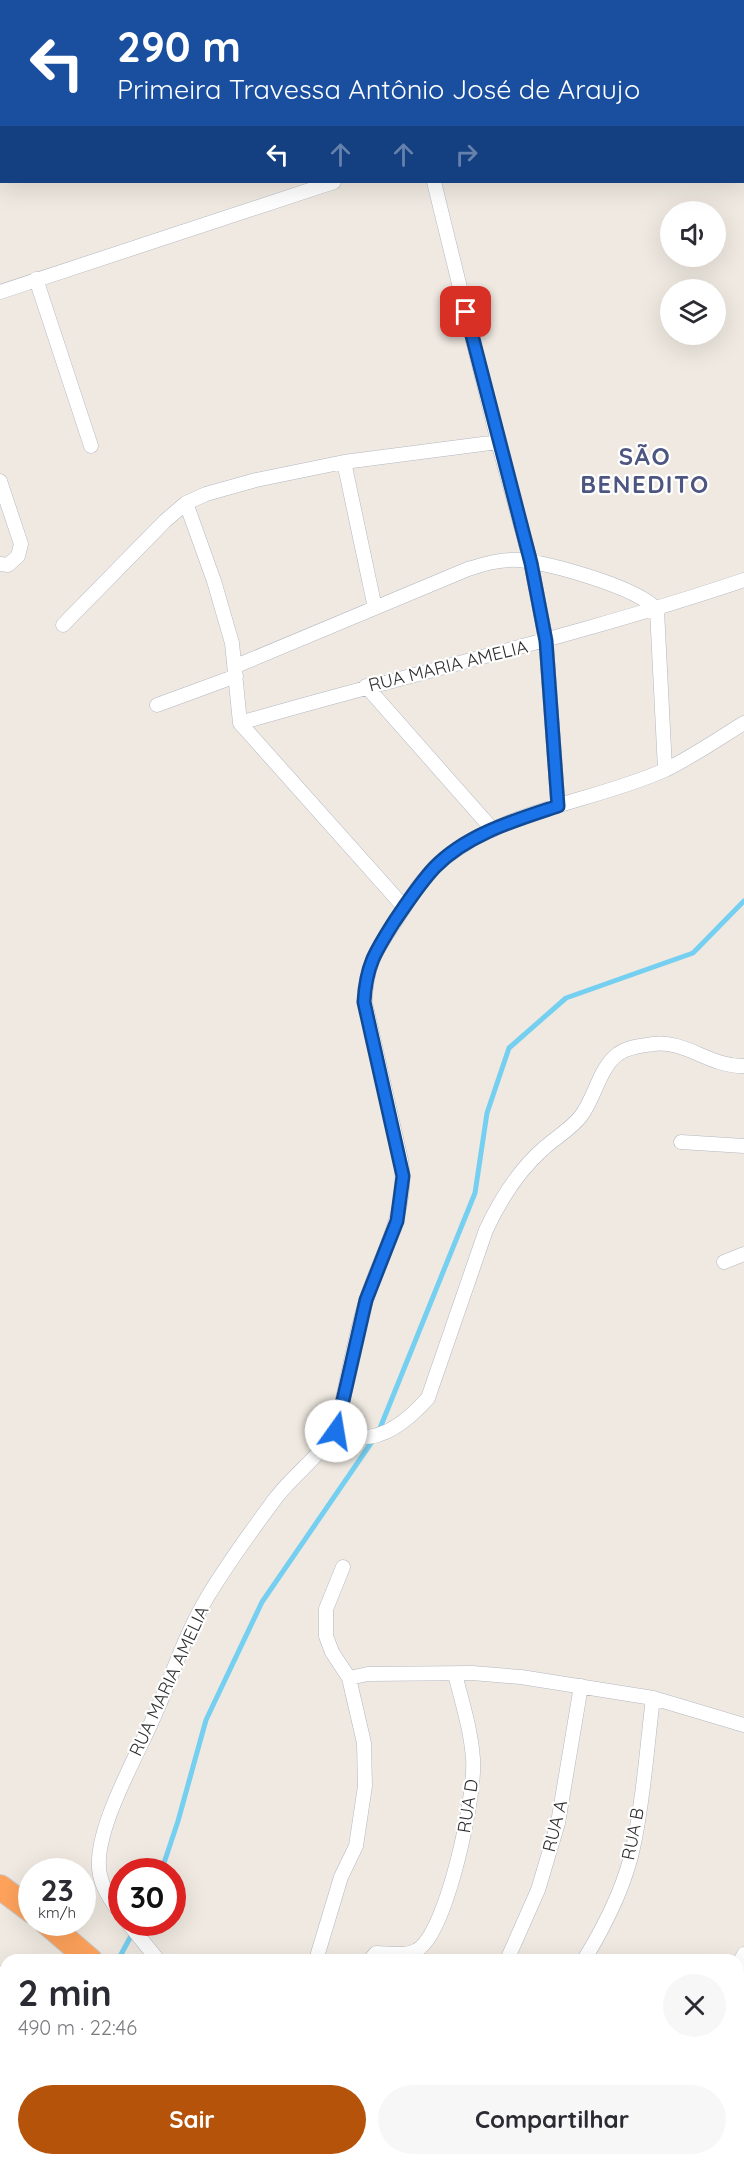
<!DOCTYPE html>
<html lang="pt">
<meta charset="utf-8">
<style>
body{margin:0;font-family:Quicksand,sans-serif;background:#f7f7f7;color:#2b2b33;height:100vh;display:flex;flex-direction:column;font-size:22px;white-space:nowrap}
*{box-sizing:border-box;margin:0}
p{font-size:20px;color:#7c7c81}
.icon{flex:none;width:33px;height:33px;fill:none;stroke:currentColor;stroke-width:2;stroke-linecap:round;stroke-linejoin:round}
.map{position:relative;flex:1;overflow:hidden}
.details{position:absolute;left:0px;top:1954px;width:744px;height:212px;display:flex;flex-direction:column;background:#fff;border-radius:18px 18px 0 0;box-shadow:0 6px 24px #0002}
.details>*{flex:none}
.top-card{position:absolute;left:0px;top:0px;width:744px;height:183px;box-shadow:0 6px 24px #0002;background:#1a4fa0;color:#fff;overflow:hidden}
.fabs{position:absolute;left:660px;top:201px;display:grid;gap:12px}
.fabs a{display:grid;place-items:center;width:66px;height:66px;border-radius:50%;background:#fff;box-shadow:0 6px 24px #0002;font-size:30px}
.speed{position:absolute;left:18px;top:1858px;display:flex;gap:12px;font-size:30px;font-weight:700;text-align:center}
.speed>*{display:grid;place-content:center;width:78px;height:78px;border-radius:50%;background:#fff;box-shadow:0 6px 24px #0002;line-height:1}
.speed small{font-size:15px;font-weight:400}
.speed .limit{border:9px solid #d22;background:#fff;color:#111}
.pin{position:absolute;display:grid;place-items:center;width:51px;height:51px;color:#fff;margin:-26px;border-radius:12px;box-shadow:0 3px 9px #0006}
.me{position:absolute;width:66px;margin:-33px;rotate:13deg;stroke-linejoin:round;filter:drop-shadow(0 0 4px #0008)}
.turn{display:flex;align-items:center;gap:21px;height:126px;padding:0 18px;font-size:27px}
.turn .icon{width:78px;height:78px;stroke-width:2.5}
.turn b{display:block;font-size:42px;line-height:51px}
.lanes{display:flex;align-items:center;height:57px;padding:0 18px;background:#0003;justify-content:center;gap:30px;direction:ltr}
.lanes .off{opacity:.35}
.round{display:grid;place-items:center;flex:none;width:63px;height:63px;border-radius:32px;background:#f7f7f7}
.headline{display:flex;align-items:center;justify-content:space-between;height:102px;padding:0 18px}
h1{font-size:36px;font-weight:800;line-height:45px}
.primary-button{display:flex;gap:12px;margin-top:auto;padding:12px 18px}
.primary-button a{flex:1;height:69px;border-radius:36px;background:#b45309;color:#fff;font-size:24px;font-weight:800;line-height:69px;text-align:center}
.primary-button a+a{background:#f7f7f7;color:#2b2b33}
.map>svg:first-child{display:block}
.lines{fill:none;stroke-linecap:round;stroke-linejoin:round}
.stream{stroke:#75cff0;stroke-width:5}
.street-casing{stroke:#b4b7c1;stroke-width:15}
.secondary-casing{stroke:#b4b7c1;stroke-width:20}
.highway-casing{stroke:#c9c9c9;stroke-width:26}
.street{stroke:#fff;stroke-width:14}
.secondary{stroke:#fff;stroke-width:18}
.highway{stroke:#ffa35c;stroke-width:24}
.route-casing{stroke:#114b97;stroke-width:15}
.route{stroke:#1a73e8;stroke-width:10}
.labels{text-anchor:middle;stroke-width:4.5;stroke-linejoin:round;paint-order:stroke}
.street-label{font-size:18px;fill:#2e2e2e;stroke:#fff}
.district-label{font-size:24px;font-weight:bold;letter-spacing:1.5px;fill:#4d5680;stroke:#fff}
</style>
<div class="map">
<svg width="744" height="2165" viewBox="0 0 744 2165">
<rect width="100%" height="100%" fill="#efe9e1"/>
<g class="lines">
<path class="stream" d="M161,1872l17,-51 28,-101 56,-118 116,-169 97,-240 12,-80 22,-65 57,-50 127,-45 51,-52
M118,1960l20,-37
M46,2160v5"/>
<defs>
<path id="street" d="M337,2l1,-2
M434,182l64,260 33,121 15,78 12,165
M36,279l55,167
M0,292l334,-110
M344,462l31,146
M0,481l21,63 -3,12 -10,9 -8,-1
M186,503l28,78 18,62 8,80
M63,625l102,-104 21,-18 20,-9 50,-14 88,-18 154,-20
M236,666l232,-97c16,-5 33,-10 50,-9 31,3 120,27 139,50l8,159
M366,686l127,144
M157,705l79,-29
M240,723c168,-49 338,-87 504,-143
M240,723l164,184
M681,1142l63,4
M724,1262l20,-8
M336,1431c8,2 19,6 28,6 25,0 48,-21 64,-39l58,-168c14,-30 32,-59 57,-81 13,-12 27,-19 38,-33 14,-18 18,-48 37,-62 9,-7 23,-8 35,-10 33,-4 57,23 91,22
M349,1678l19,-4 104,-1 49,4 132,21 91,27
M122,1915c-10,-12 -19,-26 -22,-40 -9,-40 36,-117 52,-154 19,-41 32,-85 56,-125 20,-33 44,-66 67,-97 19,-25 44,-42 61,-68 10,-43 17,-88 30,-130 15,-49 43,-87 35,-141l-36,-158c1,-38 11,-51 32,-83 12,-19 24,-39 41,-55 63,-55 153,-61 227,-94 27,-13 53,-31 79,-47
M128,1923l30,37
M316,1960l25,-83 15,-31 9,-60 -1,-43 -15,-65 -17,-26 -6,-16v-27l17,-42
M370,1960l6,-7c13,0 30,4 41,-3 30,-17 59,-156 56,-191 -2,-29 -11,-57 -18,-85
M507,1960l31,-70 20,-67 23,-137
M584,1960c22,-36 42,-75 50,-117 10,-47 13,-97 19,-145
M738,1966l6,-12
M0,1973l6,5
M179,2160l4,5
M326,2164l11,-4
M590,2165l9,-5"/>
<path id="secondary" d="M269,0l3,2
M742,44h2"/>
<path id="highway" d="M0,1887l32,24
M47,1923l43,37
M262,2160l4,5"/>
</defs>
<use href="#street" class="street-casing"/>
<use href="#secondary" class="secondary-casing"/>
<use href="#highway" class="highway-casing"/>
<use href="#street" class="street"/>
<use href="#secondary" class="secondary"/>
<use href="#highway" class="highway"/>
</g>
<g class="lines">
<defs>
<path id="route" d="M336,1431l30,-131 31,-79 6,-45 -39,-174c2,-36 11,-50 30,-80 13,-19 25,-38 41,-55 32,-33 81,-47 123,-61l-12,-165 -15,-78 -65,-251"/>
</defs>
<use href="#route" class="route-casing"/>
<use href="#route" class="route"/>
</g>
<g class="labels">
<g class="street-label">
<text transform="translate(448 666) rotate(-14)" y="6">RUA MARIA AMELIA</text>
<text transform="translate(169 1681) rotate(-65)" y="6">RUA MARIA AMELIA</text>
<text transform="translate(468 1806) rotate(-81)" y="6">RUA D</text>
<text transform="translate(555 1826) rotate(-76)" y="6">RUA A</text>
<text transform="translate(633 1834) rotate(-79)" y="6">RUA B</text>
</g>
<g class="district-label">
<text x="645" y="465">SÃO<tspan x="645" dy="28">BENEDITO</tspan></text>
</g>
</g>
</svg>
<div class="fabs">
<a><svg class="icon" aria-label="sound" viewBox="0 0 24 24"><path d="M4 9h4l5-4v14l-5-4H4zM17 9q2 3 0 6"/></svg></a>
<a><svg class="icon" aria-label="layers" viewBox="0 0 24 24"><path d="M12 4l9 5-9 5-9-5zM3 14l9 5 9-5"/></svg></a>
</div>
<div class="speed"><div>23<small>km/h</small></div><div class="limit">30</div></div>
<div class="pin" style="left:466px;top:312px;background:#d93025"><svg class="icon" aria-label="arrive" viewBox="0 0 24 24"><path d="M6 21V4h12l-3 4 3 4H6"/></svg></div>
<svg class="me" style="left:336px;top:1431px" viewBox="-20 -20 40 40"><circle r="19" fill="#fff"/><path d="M0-13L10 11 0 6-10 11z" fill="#1a73e8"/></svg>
<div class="top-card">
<div class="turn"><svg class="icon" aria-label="left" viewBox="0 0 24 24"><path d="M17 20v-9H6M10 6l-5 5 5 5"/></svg><div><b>290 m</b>Primeira Travessa Antônio José de Araujo</div></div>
<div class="lanes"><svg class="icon" aria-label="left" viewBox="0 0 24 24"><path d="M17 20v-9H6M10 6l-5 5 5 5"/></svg><svg class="icon off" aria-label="ahead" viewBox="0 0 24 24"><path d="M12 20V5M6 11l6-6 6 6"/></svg><svg class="icon off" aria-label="ahead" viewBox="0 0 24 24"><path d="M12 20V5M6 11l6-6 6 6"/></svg><svg class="icon off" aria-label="right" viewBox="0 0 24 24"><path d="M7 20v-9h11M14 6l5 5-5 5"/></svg></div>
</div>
<section class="details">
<div class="headline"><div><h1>2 min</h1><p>490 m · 22:46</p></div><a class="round"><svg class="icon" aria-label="close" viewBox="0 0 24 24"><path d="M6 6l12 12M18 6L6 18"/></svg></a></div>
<div class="primary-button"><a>Sair</a><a>Compartilhar</a></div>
</section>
</div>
